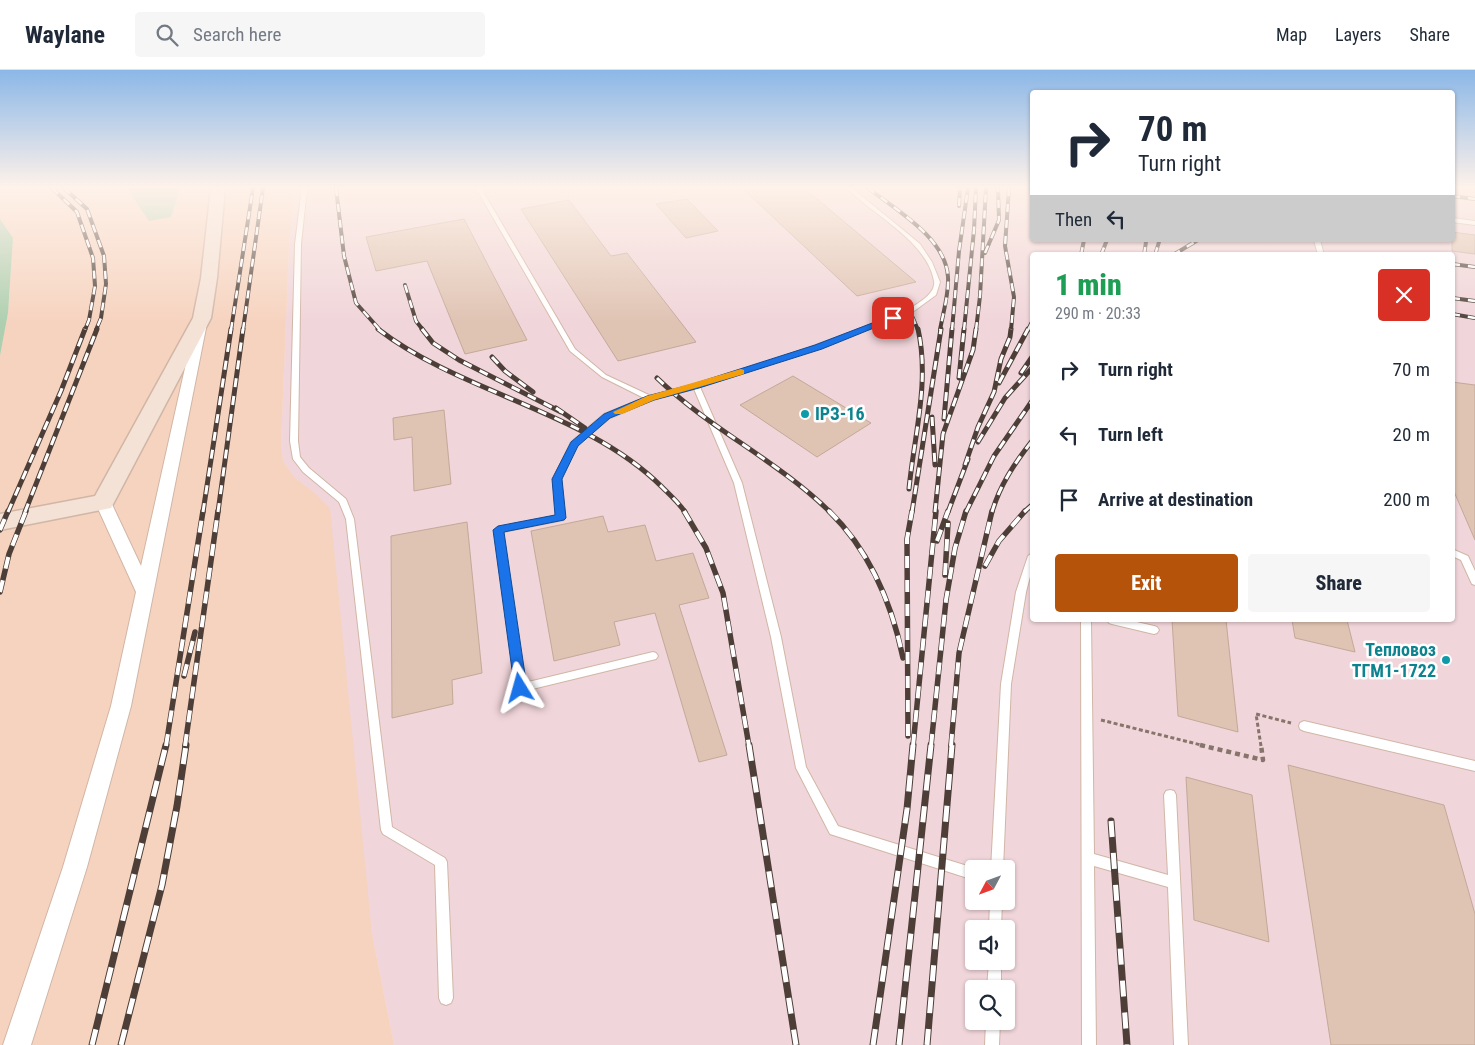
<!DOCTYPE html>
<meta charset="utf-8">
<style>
body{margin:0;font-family:"Roboto Condensed",sans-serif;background:#f6f6f7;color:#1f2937;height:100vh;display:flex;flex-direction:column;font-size:19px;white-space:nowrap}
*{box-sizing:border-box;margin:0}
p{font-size:16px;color:#747a83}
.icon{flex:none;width:28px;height:28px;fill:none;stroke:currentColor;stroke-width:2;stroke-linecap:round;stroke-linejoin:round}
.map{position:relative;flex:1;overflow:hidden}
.panel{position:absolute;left:1030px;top:182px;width:425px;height:370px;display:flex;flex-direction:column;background:#fff;border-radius:5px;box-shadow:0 1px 4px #0004}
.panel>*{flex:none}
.guide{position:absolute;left:1030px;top:20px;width:425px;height:152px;border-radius:5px;box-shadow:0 1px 4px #0004;background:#fff;color:#1f2937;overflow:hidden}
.needle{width:32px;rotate:229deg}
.controls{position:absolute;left:965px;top:790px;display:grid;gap:10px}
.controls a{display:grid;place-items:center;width:50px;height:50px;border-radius:5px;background:#fff;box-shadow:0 1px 4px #0004;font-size:25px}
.pin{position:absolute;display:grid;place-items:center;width:42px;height:42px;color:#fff;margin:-21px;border-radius:10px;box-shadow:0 2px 8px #0006}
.me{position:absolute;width:55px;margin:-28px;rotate:352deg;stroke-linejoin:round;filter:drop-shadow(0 0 4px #0008)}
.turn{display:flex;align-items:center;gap:18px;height:105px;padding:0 25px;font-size:22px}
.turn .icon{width:65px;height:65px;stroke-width:2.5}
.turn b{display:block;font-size:35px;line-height:42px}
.then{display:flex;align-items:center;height:48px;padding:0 25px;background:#0003;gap:10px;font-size:19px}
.round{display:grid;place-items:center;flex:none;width:52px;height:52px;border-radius:5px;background:#f6f6f7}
.overview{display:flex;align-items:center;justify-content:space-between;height:85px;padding:0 25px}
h1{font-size:30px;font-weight:800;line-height:38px;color:#1e9e55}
.button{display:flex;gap:10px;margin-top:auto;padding:10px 25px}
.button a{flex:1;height:58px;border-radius:5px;background:#b45309;color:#fff;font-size:20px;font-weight:800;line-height:58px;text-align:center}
.button a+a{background:#f6f6f7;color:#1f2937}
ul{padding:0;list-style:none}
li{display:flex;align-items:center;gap:15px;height:65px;padding:0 25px}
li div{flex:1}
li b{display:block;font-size:19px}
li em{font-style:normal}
header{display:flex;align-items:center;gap:30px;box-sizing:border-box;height:70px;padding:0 25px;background:#fff;border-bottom:1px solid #e0e1e3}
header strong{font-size:24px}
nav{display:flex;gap:28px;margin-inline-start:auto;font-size:18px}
.search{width:350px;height:45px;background:#f6f6f7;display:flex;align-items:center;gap:12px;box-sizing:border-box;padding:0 18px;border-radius:5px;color:#747a83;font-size:19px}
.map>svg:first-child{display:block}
.industrial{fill:#f0d5da;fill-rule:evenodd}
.built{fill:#f6d3bf}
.green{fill:#adcfaf}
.building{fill:#dfc3b3;stroke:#c3a999}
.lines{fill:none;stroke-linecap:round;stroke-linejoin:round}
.lane-casing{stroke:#d1b6a6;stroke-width:2}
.street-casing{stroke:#d1b6a6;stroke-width:2}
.secondary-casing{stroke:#d1b6a6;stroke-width:3}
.path-far1{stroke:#87746a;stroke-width:3;stroke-dasharray:4 2.5;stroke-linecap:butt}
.path{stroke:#87746a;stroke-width:4.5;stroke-dasharray:5 4;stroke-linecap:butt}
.lane{fill:#fff;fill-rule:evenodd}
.street{fill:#fff;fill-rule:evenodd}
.secondary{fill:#f4e2d6;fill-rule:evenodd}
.rail-far3-casing{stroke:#4d3f38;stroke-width:4}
.rail-far2-casing{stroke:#4d3f38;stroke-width:5}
.rail-far1-casing{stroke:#4d3f38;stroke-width:5.5}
.rail-casing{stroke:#4d3f38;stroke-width:7}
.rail-far3{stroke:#fff;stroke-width:2.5;stroke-dasharray:8;stroke-linecap:butt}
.rail-far2{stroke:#fff;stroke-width:3;stroke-dasharray:9;stroke-linecap:butt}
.rail-far1{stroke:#fff;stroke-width:4;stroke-dasharray:12;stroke-linecap:butt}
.rail{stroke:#fff;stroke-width:5;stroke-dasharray:16;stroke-linecap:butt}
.route{fill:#1a73e8;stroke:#114b97}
.slow{fill:#f59e0b}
.culture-dot{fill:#0f9aa8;stroke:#fff;stroke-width:2}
.labels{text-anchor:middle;stroke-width:5;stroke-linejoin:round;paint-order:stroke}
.culture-label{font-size:18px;font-weight:bold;fill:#0d838f;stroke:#fff;text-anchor:start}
</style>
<header>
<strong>Waylane</strong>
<div class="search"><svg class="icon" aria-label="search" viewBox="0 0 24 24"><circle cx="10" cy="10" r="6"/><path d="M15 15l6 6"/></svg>Search here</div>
<nav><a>Map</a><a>Layers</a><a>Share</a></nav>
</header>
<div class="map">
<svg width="1475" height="975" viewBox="0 0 1475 975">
<rect width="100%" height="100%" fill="#fde1d0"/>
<path class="industrial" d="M295,118h737v52h420l1,-52h22v857h-1081l-22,-111 -57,-441 -21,-16 -11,-16 -2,-17 8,-198zM1032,185h420v365h-420zM974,799h32v32h-32zM974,859h32v32h-32zM974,919h32v32h-32z"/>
<path class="built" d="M0,118h295l-6,58 -8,198 2,17 11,16 21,16 15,15 42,426 22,111h-394v-689l8,-43 5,-75 -13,-19z"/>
<path class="green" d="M127,118h53l-9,29 -22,4z
M0,149l13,19 -5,75 -8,43z"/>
<path class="building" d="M742,118h62l112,94 -59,14z
M687,129l31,32 -32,7 -30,-34z
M569,130l42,56 16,-3 69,89 -78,19 -97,-152z
M464,149l63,121 -62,14 -38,-93 -51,10 -10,-34z
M1452,162l23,3v19l-23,-3z
M793,306l78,47 -54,34 -77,-52z
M1452,312l23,3v155l-23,-53z
M444,340l7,74 -37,7 -2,-54 -18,3 -1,-22z
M603,446l5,16 37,-7 11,36 37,-8 16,45 -30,7 48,150 -28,7 -44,-149 -41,9 6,23 -66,16 -23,-130z
M467,452l15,151 -30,7 1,24 -61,14 -1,-182z
M1172,550h54l12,112 -60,-16z
M1292,550h55l8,32 -60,-14z
M1288,695l156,40 31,109v131h-144z
M1186,707l66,18 17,147 -75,-22z"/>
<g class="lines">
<defs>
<path id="lane" d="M302,118h5l-6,56 -3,197 2,16 9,11 37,31 8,20 38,308 53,31 2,4 6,136 -2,5 -5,2 -5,-2 -2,-5 -4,-133 -52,-31 -2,-4 -35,-311 -7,-17 -36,-30 -10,-13 -3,-18 5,-197z
M476,118h5l94,161 31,26 45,21c68,-18 137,-40 203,-65 17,-7 42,-14 57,-23 9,-6 25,-15 23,-27 -7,-40 -61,-66 -87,-93h5l68,56 12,18 8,20 -4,13 -22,16 -94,37 -120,39 42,96 39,154 25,130 32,59 136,42 2,1h-2v11l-144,-46 -34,-66 -25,-131 -37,-154 -40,-94 -41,11 -43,18 -33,27 -16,34 4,39 -1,2 -61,12 21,151 129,-31 3,1 2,3 -2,3 -136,33 -4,-1 -22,-161 4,-3 59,-11 -4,-37 18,-37 33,-28 40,-16 -42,-21 -32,-26z
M1452,148l23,3v4l-23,-3z
M1314,170h6l4,15h-6z
M1452,479l16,7 7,15v14l-3,-1 -1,-2 -10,-22 -9,-4z
M1032,483v16l-6,23 -15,92 -8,185h-12l10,-185 15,-92 12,-36z
M1081,550h10l3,234 74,21 -4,-80 2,-4 4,-1 4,1 2,4 12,250h-14l-6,-158 -74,-21 2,179h-14z
M1107,550h21l26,6 3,1 2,3 -2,3 -3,1 -42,-10 -3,-1z
M1304,651l171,40v10l-171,-40 -4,-2 -1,-3 1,-3z
M990,831h12l-1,28h-12z
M989,891h12v28h-14z
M986,951h14l-1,24h-14z"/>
<path id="street" d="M201,249l6,4 -76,383 -44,161 -56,178h-28l60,-178 48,-161 25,-114 -41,-90 2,-4 6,-2 6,2 32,68 54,-243z"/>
<path id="secondary" d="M211,118h14l-8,90 -6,40 -100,190 -111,22v-16l95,-18 98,-178 8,-40z"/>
</defs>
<use href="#lane" class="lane-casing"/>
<use href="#street" class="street-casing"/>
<use href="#secondary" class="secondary-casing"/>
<path class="path-far1" d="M1101,650l104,26
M1261,676l-5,-32 35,9"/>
<path class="path" d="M1200,675l63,15 -2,-15"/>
<use href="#lane" class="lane"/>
<use href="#street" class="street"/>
<use href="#secondary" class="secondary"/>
<defs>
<path id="rail-far3" d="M52,118l25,24 16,46 2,28 -6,34 -4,10
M64,118l23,21 17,47 2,28 -5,34 -5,12
M336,118l8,68 12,47 24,27
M868,118c28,22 78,50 80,89 1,17 -5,36 -8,53
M1009,118l-4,58 9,51 -3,33
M1452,126l23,3
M959,136l1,-18
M985,183l14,-33 -1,-32
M1081,185l3,-15
M1101,185l6,-15
M1144,185l2,-13
M1155,185l4,-13
M1173,185l25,-15
M1452,194l23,3
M405,215l11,36 7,9
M1452,228l23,3
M906,232l12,28
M1452,244l23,4
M231,260l22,-142
M243,260l20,-142
M952,260l7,-79 9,-63
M964,260l10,-100 2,-42
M976,260l4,-34 6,-108
M1028,260l4,-8"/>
<path id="rail-far2" d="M378,259c84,65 208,82 284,158 8,8 17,16 23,25
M422,259l11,14 26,17 102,52
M492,287l13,14 28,21
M1021,303l11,-16
M657,308c53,51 121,83 173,134
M959,308l5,-49
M999,313l29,-54
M556,338l29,20
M932,347l3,48
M944,349l8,-90
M978,372l27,-44 27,-30
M965,395l13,-38 16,-35 7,-33 9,-22 1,-8
M909,419c5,-53 21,-107 9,-160
M8,442l53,-121 24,-62
M25,442l72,-183
M203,442l28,-183
M218,442l25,-183
M912,442l29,-183
M935,442l8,-78 30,-84 3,-21
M948,442l20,-53
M966,442l28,-56 38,-55
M992,442c8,-27 22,-48 40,-71
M1024,442l8,-7"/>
<path id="rail-far1" d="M684,441l22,37 17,45 26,153
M829,441c40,39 63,93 74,147
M0,460l8,-19
M937,471l11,-30
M985,496l14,-25 26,-30
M945,505l3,-52
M0,522l9,-38 17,-43
M184,606l11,-44
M908,666l-1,-197 5,-28
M166,676l37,-235
M185,676l33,-235
M913,676l23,-235
M931,676l15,-146 9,-52 11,-37
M951,676l8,-93 33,-142"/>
<path id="rail" d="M749,675l47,300
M1111,751l16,224
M92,975l74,-300
M121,975l41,-160 15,-79 9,-61
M873,975l34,-236 6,-64
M899,975l32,-300
M927,975l25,-300"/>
</defs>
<use href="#rail-far3" class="rail-far3-casing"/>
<use href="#rail-far2" class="rail-far2-casing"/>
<use href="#rail-far1" class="rail-far1-casing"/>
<use href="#rail" class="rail-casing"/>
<use href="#rail-far3" class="rail-far3"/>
<use href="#rail-far2" class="rail-far2"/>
<use href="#rail-far1" class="rail-far1"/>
<use href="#rail" class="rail"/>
</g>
<linearGradient id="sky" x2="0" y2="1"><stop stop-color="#8bb7e7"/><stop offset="0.46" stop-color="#fef2ea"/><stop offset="1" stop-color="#fef2ea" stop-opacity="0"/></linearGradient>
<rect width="1475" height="254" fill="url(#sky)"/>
<path class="route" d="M893,245l4,3 -1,1 -74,30 -123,39 -45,12 -44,18 -32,28 -16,33 4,39 -2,2 -60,12 23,156 -2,4 -5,1 -5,-1 -22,-162 5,-4 57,-11 -3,-36 19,-37 33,-28 43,-18 46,-12 122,-39z"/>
<path class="slow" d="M741,299l3,1v4l-90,26 -32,14h-7l-2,-2 34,-16z"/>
<g class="culture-dot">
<circle cx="805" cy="344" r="5"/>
<circle cx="1446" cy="590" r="5"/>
</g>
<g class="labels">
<g class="culture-label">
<text x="815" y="350">ІРЗ-16</text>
<text x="1436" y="586" text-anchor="end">Тепловоз<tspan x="1436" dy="21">ТГМ1-1722</tspan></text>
</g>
</g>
</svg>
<div class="controls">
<a><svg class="needle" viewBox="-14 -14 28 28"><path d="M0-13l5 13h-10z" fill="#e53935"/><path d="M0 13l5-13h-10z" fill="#747a83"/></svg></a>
<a><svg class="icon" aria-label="sound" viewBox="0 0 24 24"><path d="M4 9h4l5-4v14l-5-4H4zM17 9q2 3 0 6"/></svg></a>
<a><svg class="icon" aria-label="search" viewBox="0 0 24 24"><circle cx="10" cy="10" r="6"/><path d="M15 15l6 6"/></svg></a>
</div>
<div class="pin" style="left:893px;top:248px;background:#d93025"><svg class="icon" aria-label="arrive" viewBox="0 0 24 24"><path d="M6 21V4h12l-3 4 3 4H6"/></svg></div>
<svg class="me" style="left:520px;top:618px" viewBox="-20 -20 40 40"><path d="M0-17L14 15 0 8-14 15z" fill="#1a73e8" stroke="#fff" stroke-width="4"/></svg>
<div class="guide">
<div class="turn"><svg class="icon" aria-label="right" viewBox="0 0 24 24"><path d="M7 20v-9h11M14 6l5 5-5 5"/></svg><div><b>70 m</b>Turn right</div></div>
<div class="then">Then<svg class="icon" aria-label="left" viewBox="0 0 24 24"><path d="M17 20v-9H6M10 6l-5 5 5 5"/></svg></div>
</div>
<section class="panel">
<div class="overview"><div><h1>1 min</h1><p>290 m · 20:33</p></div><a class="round" style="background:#d93025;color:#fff"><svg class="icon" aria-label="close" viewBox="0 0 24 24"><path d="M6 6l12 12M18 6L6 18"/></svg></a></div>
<ul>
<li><svg class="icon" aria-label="right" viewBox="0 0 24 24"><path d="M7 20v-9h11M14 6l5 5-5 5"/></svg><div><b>Turn right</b></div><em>70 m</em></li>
<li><svg class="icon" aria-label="left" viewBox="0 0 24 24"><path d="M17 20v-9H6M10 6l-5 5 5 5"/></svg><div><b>Turn left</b></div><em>20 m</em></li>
<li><svg class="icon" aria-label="arrive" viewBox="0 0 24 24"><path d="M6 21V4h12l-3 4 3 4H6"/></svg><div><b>Arrive at destination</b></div><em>200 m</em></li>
</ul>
<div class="button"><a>Exit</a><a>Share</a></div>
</section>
</div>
